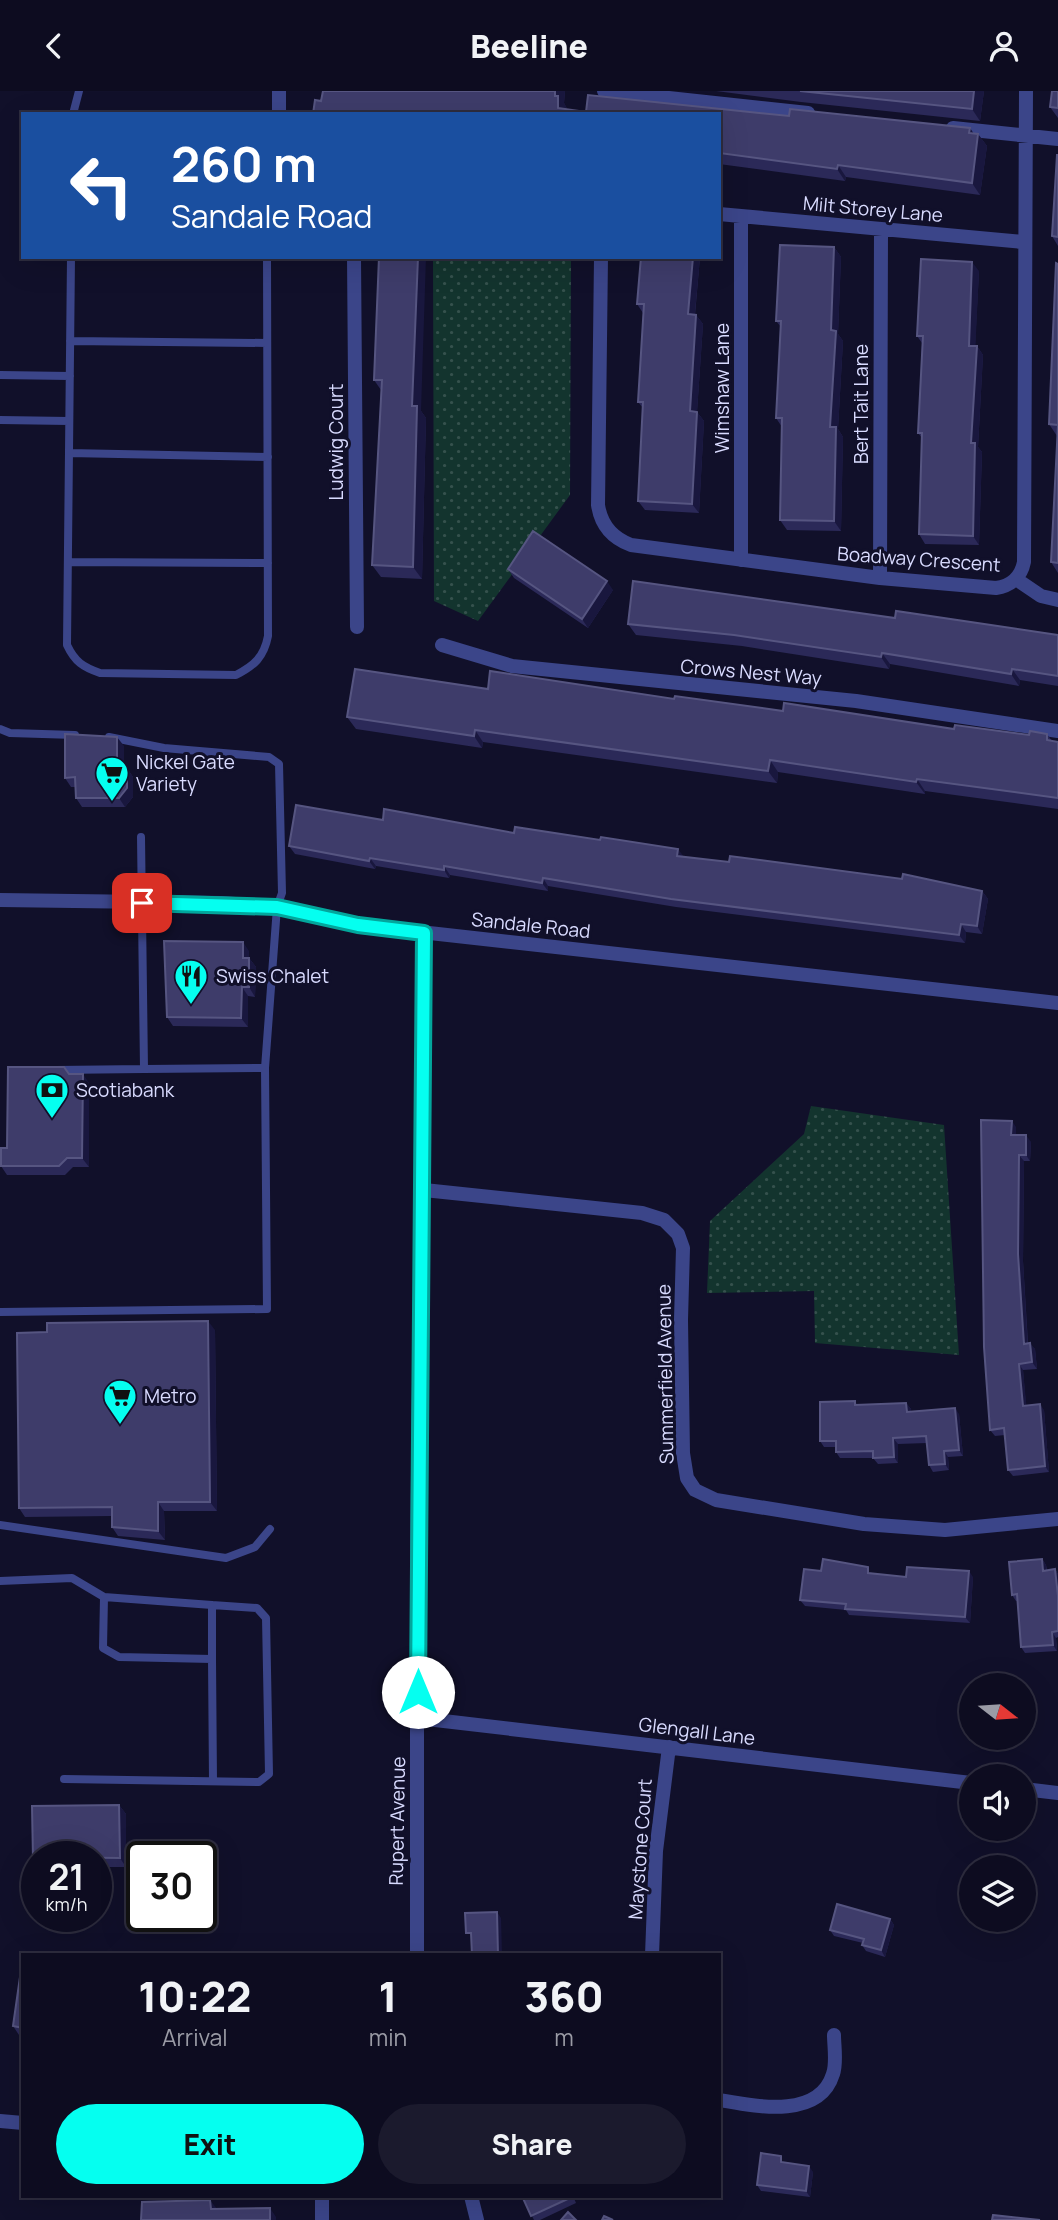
<!DOCTYPE html>
<style>
body{margin:0;font-family:Manrope,sans-serif;background:#1b1a2d;color:#f1f3f6;height:100vh;display:flex;flex-direction:column;font-size:26px;white-space:nowrap}
*{box-sizing:border-box;margin:0}
p{font-size:23px;color:#9a9ba5}
.icon{flex:none;width:38px;height:38px;fill:none;stroke:currentColor;stroke-width:2;stroke-linecap:round;stroke-linejoin:round}
.map{position:relative;flex:1;overflow:hidden}
.details{position:absolute;left:21px;top:1862px;width:700px;height:245px;display:flex;flex-direction:column;background:#0d0c20;border-radius:0px;box-shadow:0 7px 28px #0002,0 0 0 2px #2d2c3e}
.details>*{flex:none}
.top-card{position:absolute;left:21px;top:21px;width:700px;height:147px;border-radius:0px;box-shadow:0 7px 28px #0002,0 0 0 2px #2d2c3e;background:#1a4fa0;color:#fff;overflow:hidden}
.needle{width:46px;rotate:107deg}
.controls{position:absolute;left:959px;top:1582px;display:grid;gap:14px}
.controls a{display:grid;place-items:center;width:77px;height:77px;border-radius:50%;background:#0d0c20;box-shadow:0 7px 28px #0002,0 0 0 2px #2d2c3e;font-size:35px}
.speed{position:absolute;left:21px;top:1750px;display:flex;gap:14px;font-size:35px;font-weight:700;text-align:center}
.speed>*{display:grid;place-content:center;width:91px;height:91px;border-radius:50%;background:#0d0c20;box-shadow:0 7px 28px #0002,0 0 0 2px #2d2c3e;line-height:1}
.speed small{font-size:18px;font-weight:400}
.speed .limit{border:4px solid #111;border-radius:10px;background:#fff;color:#111}
.pin{position:absolute;display:grid;place-items:center;width:60px;height:60px;color:#fff;margin:-30px;border-radius:14px;box-shadow:0 4px 10px #0006}
.me{position:absolute;width:77px;margin:-38px;rotate:0deg;stroke-linejoin:round;filter:drop-shadow(0 0 5px #0008)}
.turn{display:flex;align-items:center;gap:24px;height:147px;padding:0 35px;font-size:32px}
.turn .icon{width:91px;height:91px;stroke-width:2.5}
.turn b{display:block;font-size:49px;line-height:60px}
.eta{display:flex;justify-content:space-evenly;align-items:center;height:119px;text-align:center}
.eta b{font-size:42px;font-weight:800;line-height:49px}
.cta{display:flex;gap:14px;margin-top:auto;padding:14px 35px}
.cta a{flex:1;height:80px;border-radius:42px;background:#05fff0;color:#111;font-size:28px;font-weight:800;line-height:80px;text-align:center}
.cta a+a{background:#1b1a2d;color:#f1f3f6}
header{display:flex;justify-content:space-between;align-items:center;height:91px;padding:0 35px;background:#0d0c20;font-size:32px;font-weight:800}
.map>svg:first-child{display:block}
.grass{fill:url(#grass-dots)}
.lines{fill:none;stroke-linecap:round;stroke-linejoin:round}
.service{stroke:#3b4589;stroke-width:8}
.minor{stroke:#3b4589;stroke-width:14}
.wall{fill:#2b2958}
.shaded-wall{fill:#19173e}
.building{fill:#3e3c6a;stroke:#565581;stroke-width:2}
.route-casing{stroke:#03a69c;stroke-width:18}
.route{stroke:#05fff0;stroke-width:12}
.labels{text-anchor:middle;stroke-width:6;stroke-linejoin:round;paint-order:stroke}
.street-label{font-size:19px;fill:#d9dbff;stroke:#11102a}
.poi-label{font-size:19px;fill:#d9dbff;stroke:#11102a;text-anchor:start}
</style>
<header><svg class="icon" aria-label="back" viewBox="0 0 24 24"><path d="M15 5l-7 7 7 7"/></svg>Beeline<svg class="icon" aria-label="person" viewBox="0 0 24 24"><circle cx="12" cy="8" r="4"/><path d="M4 21q1-7 8-7t8 7"/></svg></header>
<div class="map">
<svg width="1058" height="2129" viewBox="0 0 1058 2129">
<defs>
<pattern id="grass-dots" width="8" height="8" patternUnits="userSpaceOnUse" patternTransform="scale(1.75)"><rect width="8" height="8" fill="#13342e"/><path d="M2 2h.1M6 6h.1" fill="none" stroke="#35514d" stroke-width="1.8" stroke-linecap="round"/></pattern>
</defs>
<rect width="100%" height="100%" fill="#11102a"/>
<path class="grass" d="M433,166h138l-1,238 -92,126 -44,-20z
M811,1015l133,19 15,230 -144,-12 -1,-52 -107,2 3,-72 94,-87z"/>
<g class="lines">
<path class="service" d="M73,23l6,-23
M71,166l-4,388c8,17 16,22 33,28l136,2c18,-9 28,-18 32,-39l-1,-379
M70,250l197,2
M0,284l70,1
M0,329l69,1
M69,362l199,4
M68,471l200,1
M0,638l10,4 65,2
M109,646l55,11 105,9 10,7 3,129 -5,14 -12,161
M56,979l88,-1
M0,1221l267,-3 -2,-241 -121,1 -3,-232
M0,1434l226,33 29,-11 15,-18
M0,1490l72,-3 32,19 108,8v54l-93,-2 -16,-9 1,-51
M212,1568l1,122
M64,1688l195,3 10,-8 -3,-156 -9,-10 -45,-3"/>
<path class="minor" d="M279,0v23
M604,0l204,22
M953,37l105,11
M719,123l304,28
M741,125v344
M354,166l3,370
M601,166l-3,248c3,20 14,33 33,40l249,33 116,10c15,-2 25,-11 28,-26l2,-471
M880,487l1,-349
M1016,488l25,17 17,4
M442,554l70,21 344,35 202,30
M0,809l221,3 56,4 81,18 700,78
M424,1099l218,23 22,7 14,14 5,14 -2,72 2,133 4,25 8,12 21,10 148,24 81,6 113,-11
M418,1627l553,65
M1024,1698l34,4
M417,1864v-391l7,-631
M652,1864l4,-104 13,-104
M719,2009c35,6 100,20 114,-26 4,-11 1,-28 1,-39
M0,2030l23,2
M322,2105v24
M471,2105l6,24"/>
</g>
<path class="wall" d="M323,0h242l-1,12 3,6 19,3 2,-17 201,21 1,-7 180,19 3,5 5,1 9,12 -7,49 -134,-18 -1,4 -126,-17v-50h-406l2,-14 6,1z
M716,0h268l-4,30 -179,-19z
M1058,0v27l-8,-11z
M1058,64v91l-6,-10z
M834,156l7,10 -3,77 5,7 -5,88 5,8 -2,94 -54,-1 -7,-10 2,-93 -6,-9 5,-91 -5,-6z
M379,166l42,154 5,7 -4,161 -41,-2 -9,-12 9,-175 -7,-10z
M641,166h59l-5,58h1l7,9 -6,88 7,9 -5,92 -54,-3 -7,-9 5,-93 -5,-6 5,-89 -6,-9z
M1058,173v309l-7,-11 6,-126 -8,-12z
M979,180l-4,75h2l6,9 -5,92 4,5 -3,93 -54,-1 -6,-10 3,-96 -4,-5 4,-90 -5,-7z
M508,478l105,21 -25,38 -74,-50z
M895,527l163,17v51l-38,-6 -1,6 -129,-22 -1,5 -147,-23 -106,-11 -8,-11z
M488,598l186,10 280,30 75,6 18,-1 5,7 6,1v67l-133,-18v3l-147,-22 -1,11 -294,-41 -1,6 -126,-19 -9,-12z
M124,655v22h3l6,9v20l-8,10h-43l-6,-9v-11h-5l-6,-9z
M383,729l131,13 170,24 298,34 6,8 -6,35 -16,-2 -1,11 -289,-36 -128,-21v5l-98,-16 -1,3 -73,-12 -1,3 -80,-15 -6,-8z
M249,860v7l7,9 -1,30 -7,-1v31l-75,-1 -6,-9z
M69,983l20,9v84h-16l-8,8h-58l-6,-9 6,-18z
M1016,1036v8l15,7 -1,19h-6l-1,100 5,82 7,6 2,20 -14,1 3,36 18,4 5,62 -36,4 -5,-6 -3,-35 -10,1 -5,-6z
M215,1239l2,181h-53l1,29 -47,-4 -6,-9v-11l-87,1 -6,-9z
M855,1310l2,4 49,-2 5,6v3l48,2 4,42 -15,1 1,13 -16,2 -4,-7 -2,-22 -29,1v19l-20,1 -5,-6h-33l-4,-6v-5h-12l-4,-6z
M1042,1468l4,6 1,5 8,-1 3,5v63l-2,1 1,13 -32,2 -4,-6 -4,-46h-1l-4,-6z
M821,1480l52,2v1l33,3h67l-3,46 -121,-8 -3,-5 -41,-4 -5,-6z
M119,1714l7,9v53h-30v-10h-59v8l-4,-6z
M890,1828l4,6 -9,32 -19,-6 -4,-6 1,-2 -29,-7 -4,-6z
M23,1886v61h-2l-8,-12z
M786,2071v1l27,9 -3,25 -49,-6 -4,-6z
M522,2105h51l3,7 -36,17h-6z"/>
<path class="shaded-wall" d="M555,0h10l-1,12 3,5 -1,6 -8,-6 -3,-12z
M974,0h10l-4,30 -8,-12z
M970,37l8,12v-6l9,12 -7,49 -8,-12z
M838,74l8,12 -1,4 -8,-12z
M834,156l7,10 -3,77 5,7 -5,88 5,8 -2,94 -7,-10 -4,-94 1,-97z
M418,166h8l-5,154 5,7 -4,161 -9,-12 -1,-161z
M693,166h7l-6,66 -6,-9z
M972,171l7,9 -4,84 -6,-9z
M696,224l7,9 -6,88 7,9 -5,92 -7,-9 -2,-93z
M977,255l6,9 -5,92 4,5 -3,93 -6,-9 -2,-93z
M607,490l6,9 -25,38 -6,-9z
M882,562l8,11 -1,5 -8,-12z
M1012,578l8,11 -1,6 -8,-12z
M475,639l8,12 -1,6 -8,-12z
M117,646l7,9v32l-7,-9z
M770,669l8,12 -1,11 -9,-12z
M127,677l6,9v20l-8,10 -6,-9z
M917,688l8,12v3l-9,-12z
M678,758l6,8 -7,-1z
M370,767l6,8 -1,3 -6,-8z
M444,775l6,9 -1,3 -5,-8z
M543,787l5,8v5l-6,-8z
M982,800l6,8 -6,35 -5,-8z
M961,833l5,8 -1,11 -6,-8z
M243,851l6,9v7l7,9 -1,30 -6,-10 -6,-29z
M242,896l6,9v31l-7,-9z
M83,983l6,9v84l-7,-9z
M1012,1030l4,6v14l-5,-6z
M1026,1044l5,7 -1,19 -4,-6z
M1019,1064l5,6 -1,100 5,89 -4,-6 -6,-90z
M208,1230l7,9 2,181 -7,-9z
M1030,1252l5,6 2,20 -5,-7z
M1019,1273l4,6 4,42 -4,-6z
M906,1312l5,6v10l-4,-7z
M1040,1313l4,6 5,62 -4,-6z
M955,1317l4,6 4,42 -4,-6z
M893,1347l5,6v19l-4,-6z
M944,1360l4,6 1,13 -4,-6z
M158,1411l6,9 1,29 -7,-9z
M1042,1468l4,6 1,12 -4,-6z
M1055,1478l3,5v22z
M969,1480l4,6 -3,46 -5,-6z
M1052,1541l4,6 1,13 -4,-6z
M119,1714l7,9v53l-6,-9z
M497,1821l4,6 1,37h-4z
M890,1828l4,6 -9,32 -4,-7z
M809,2075l4,6 -3,25 -4,-6z
M210,2109l7,9h-6z
M270,2117l6,9v3h-6z"/>
<path class="building" d="M323,0h232v5h3v12l28,4 2,-17 201,21 1,-7 180,19 -1,5 9,1 -6,49 -134,-18 -1,4 -118,-16v-39h-406l2,-14 6,1z
M800,0h174l-2,18z
M1052,0h6v17l-8,-1z
M1057,64h1v82l-6,-1z
M780,154l54,2 -3,83 5,1 -6,96h6l-2,94 -54,-1 2,-102h-6l5,-97h-5z
M379,166h39l-6,149h5l-4,161 -41,-2 10,-185h-8z
M641,166h52l-5,57 8,1 -6,96 7,1 -5,92 -54,-3 5,-99h-5l6,-98h-7z
M921,168l51,3 -3,84h8l-6,97h4l-2,93 -54,-2 3,-101h-4l5,-97h-6z
M1056,172l2,1v299l-7,-1 7,-137 -9,-1z
M533,440l74,50 -25,38 -74,-50z
M633,490l262,37 1,-7 162,24v41l-46,-7 -1,5 -129,-21 -1,4 -147,-22 -106,-11z
M355,578l133,20 2,-18 184,28 1,-3 108,15 1,-8 170,26 1,-4 74,10 1,-4 17,3v6l11,2v56l-141,-19 -1,3 -146,-22 -2,11 -293,-41 -1,6 -127,-19z
M65,643l52,3v32l10,-1v20l-8,10h-43l-1,-21 -10,1z
M296,714l87,15 1,-11 130,24 1,-6 85,13 1,-3 77,12 -1,7 52,6 1,-6 172,23 1,-5 79,17 -5,35 -16,-2 -2,11 -288,-36 -128,-21 -1,5 -98,-17v4l-74,-12 -1,3 -80,-15z
M164,850l79,1v16h6v29h-7l-1,31 -74,-1z
M8,976h56l5,7h14l-1,84h-15l-8,8h-58v-18h6z
M981,1029l31,1 -1,14h15v20h-7l-1,99 6,90 6,-1 2,19 -13,2 4,42 17,-2 5,62 -37,4 -4,-42 -14,2 -6,-83z
M208,1230l2,181h-52v29l-46,-4v-20l-93,1 -2,-175 30,-1v-9z
M855,1310v4l51,-2 1,9 48,-4 4,42 -15,1 1,13 -16,1 -3,-29 -33,2 1,19 -21,1v-7l-37,1v-11h-16v-39z
M823,1468l45,8v6l38,4 1,-10 62,4 -4,46 -120,-8 1,-5 -46,-4 4,-31 17,2z
M1042,1468l1,12 12,-2 3,27v35l-6,1 1,13 -32,2 -4,-53 -5,1 -3,-33z
M119,1714l1,53 -83,-1v2h-4l-1,-53z
M837,1813l53,15 -9,31 -19,-5 2,-6 -34,-9z
M497,1821l1,43h-26l-1,-22h-5l-1,-20z
M20,1886h3v51l-10,-2z
M761,2062l20,3v6l28,4 -3,25 -49,-6z
M522,2105h50v1l-41,19z
M210,2109l1,9 59,-1v12h-129l1,-18z
M568,2121l8,8h-15z
M993,2124l47,5h-48z
M604,2125l9,4h-11z"/>
<g class="lines">
<defs>
<path id="route" d="M142,812l135,4 81,18 66,8 -6,759"/>
</defs>
<use href="#route" class="route-casing"/>
<use href="#route" class="route"/>
</g>
<defs>
<symbol id="supermarket-pin" viewBox="-11 -11 22 30"><path d="M0 17L-7.5 6A9.5 9.5 0 1 1 7.5 6Z" fill="#05fff0" stroke="#11102a"/><path d="M-6-5.5h2.5l.6 2H6L4.5 2H-2.5L-4.4-4H-6ZM-1.5 3.2a1.3 1.3 0 1 0 .1 0ZM3 3.2a1.3 1.3 0 1 0 .1 0Z" fill="#111"/></symbol>
<symbol id="restaurant-pin" viewBox="-11 -11 22 30"><path d="M0 17L-7.5 6A9.5 9.5 0 1 1 7.5 6Z" fill="#05fff0" stroke="#11102a"/><path d="M-5-6h1v4h1v-4h1v4h1v-4h1v5L-1.5 .5V6h-2V.5L-5-1ZM5-6V6H3V1.5H1.5Q1.5-4 5-6Z" fill="#111"/></symbol>
<symbol id="bank-pin" viewBox="-11 -11 22 30"><path d="M0 17L-7.5 6A9.5 9.5 0 1 1 7.5 6Z" fill="#05fff0" stroke="#11102a"/><path d="M-6-4H6V4H-6ZM0-2.3a2.3 2.3 0 1 0 0 4.6a2.3 2.3 0 1 0 0-4.6Z" fill="#111"/></symbol>
</defs>
<g fill-rule="evenodd">
<use href="#supermarket-pin" x="93" y="663" width="38" height="52"/>
<use href="#restaurant-pin" x="172" y="866" width="38" height="52"/>
<use href="#bank-pin" x="33" y="980" width="38" height="52"/>
<use href="#supermarket-pin" x="101" y="1286" width="38" height="52"/>
</g>
<g class="labels">
<g class="street-label">
<text transform="translate(873 118) rotate(5)" y="7">Milt Storey Lane</text>
<text transform="translate(722 297) rotate(-90)" y="7">Wimshaw Lane</text>
<text transform="translate(861 313) rotate(-90)" y="7">Bert Tait Lane</text>
<text transform="translate(336 351) rotate(-90)" y="7">Ludwig Court</text>
<text transform="translate(919 468) rotate(4)" y="7">Boadway Crescent</text>
<text transform="translate(751 581) rotate(5)" y="7">Crows Nest Way</text>
<text transform="translate(531 834) rotate(6)" y="7">Sandale Road</text>
<text transform="translate(665 1283) rotate(-91)" y="7">Summerfield Avenue</text>
<text transform="translate(697 1640) rotate(7)" y="7">Glengall Lane</text>
<text transform="translate(397 1730) rotate(-89)" y="7">Rupert Avenue</text>
<text transform="translate(640 1758) rotate(-86)" y="7">Maystone Court</text>
</g>
<g class="poi-label">
<text x="136" y="678">Nickel Gate<tspan x="136" dy="22">Variety</tspan></text>
<text x="216" y="892">Swiss Chalet</text>
<text x="76" y="1006">Scotiabank</text>
<text x="144" y="1312">Metro</text>
</g>
</g>
</svg>
<div class="controls">
<a><svg class="needle" viewBox="-14 -14 28 28"><path d="M0-13l5 13h-10z" fill="#e53935"/><path d="M0 13l5-13h-10z" fill="#9a9ba5"/></svg></a>
<a><svg class="icon" aria-label="sound" viewBox="0 0 24 24"><path d="M4 9h4l5-4v14l-5-4H4zM17 9q2 3 0 6"/></svg></a>
<a><svg class="icon" aria-label="layers" viewBox="0 0 24 24"><path d="M12 4l9 5-9 5-9-5zM3 14l9 5 9-5"/></svg></a>
</div>
<div class="speed"><div>21<small>km/h</small></div><div class="limit">30</div></div>
<div class="pin" style="left:142px;top:812px;background:#d93025"><svg class="icon" aria-label="arrive" viewBox="0 0 24 24"><path d="M6 21V4h12l-3 4 3 4H6"/></svg></div>
<svg class="me" style="left:418px;top:1601px" viewBox="-20 -20 40 40"><circle r="19" fill="#fff"/><path d="M0-13L10 11 0 6-10 11z" fill="#05fff0"/></svg>
<div class="top-card">
<div class="turn"><svg class="icon" aria-label="left" viewBox="0 0 24 24"><path d="M17 20v-9H6M10 6l-5 5 5 5"/></svg><div><b>260 m</b>Sandale Road</div></div>
</div>
<section class="details">
<div class="eta">
<div><b>10:22</b><p>Arrival</p></div>
<div><b>1</b><p>min</p></div>
<div><b>360</b><p>m</p></div>
</div>
<div class="cta"><a>Exit</a><a>Share</a></div>
</section>
</div>
